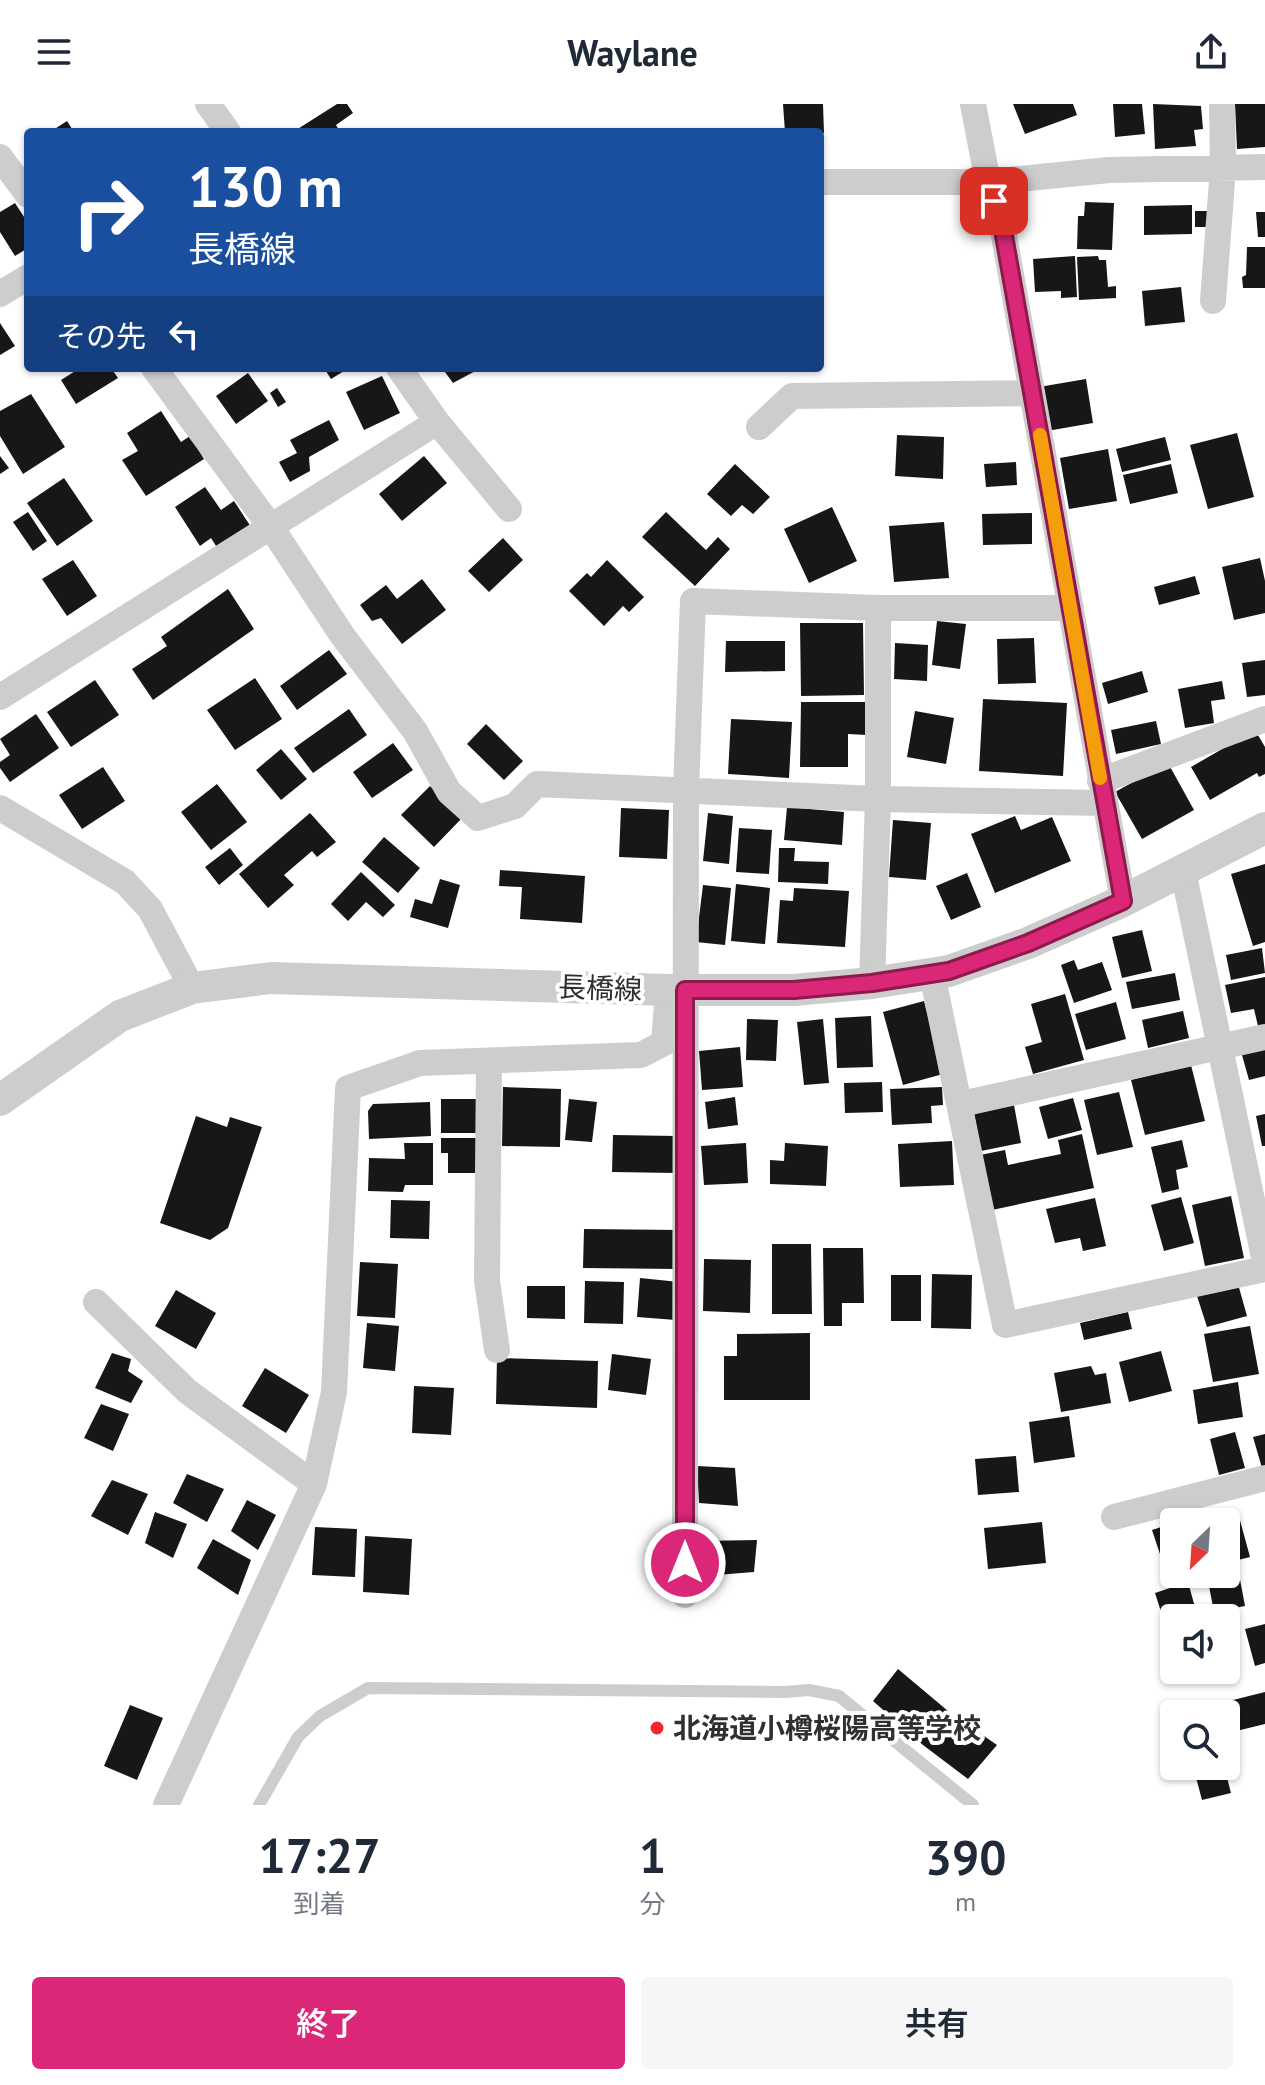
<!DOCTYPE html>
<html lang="ja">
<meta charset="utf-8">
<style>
body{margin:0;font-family:"PT Sans","Noto Sans JP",sans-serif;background:#f6f6f7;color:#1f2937;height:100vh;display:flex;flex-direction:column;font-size:30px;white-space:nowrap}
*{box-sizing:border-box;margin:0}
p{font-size:26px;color:#747a83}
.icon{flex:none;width:44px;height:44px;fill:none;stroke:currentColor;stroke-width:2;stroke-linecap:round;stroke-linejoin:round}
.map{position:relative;height:1701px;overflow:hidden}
.details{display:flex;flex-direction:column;background:#fff;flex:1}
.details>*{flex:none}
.hud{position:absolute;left:24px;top:24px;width:800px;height:244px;border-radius:8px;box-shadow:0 2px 6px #0004;background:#1a4fa0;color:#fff;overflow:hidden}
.needle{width:52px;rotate:205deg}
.fabs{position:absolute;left:1160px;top:1404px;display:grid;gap:16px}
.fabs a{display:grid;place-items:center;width:80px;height:80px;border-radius:8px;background:#fff;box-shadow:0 2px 6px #0004;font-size:40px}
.pin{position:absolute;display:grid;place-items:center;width:68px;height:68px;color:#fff;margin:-34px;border-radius:16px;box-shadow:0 4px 12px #0006}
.me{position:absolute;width:88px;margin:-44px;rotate:0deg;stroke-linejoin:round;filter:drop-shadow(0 0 6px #0008)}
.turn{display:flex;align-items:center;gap:28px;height:168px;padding:0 32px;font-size:36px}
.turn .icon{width:104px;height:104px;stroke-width:2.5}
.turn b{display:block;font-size:56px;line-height:68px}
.then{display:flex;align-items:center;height:76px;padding:0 32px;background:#0003;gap:16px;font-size:30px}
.eta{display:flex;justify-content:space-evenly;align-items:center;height:136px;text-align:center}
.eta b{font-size:48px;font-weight:600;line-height:56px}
.button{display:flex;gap:16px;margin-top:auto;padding:16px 32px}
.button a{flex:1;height:92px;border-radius:8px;background:#db2777;color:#fff;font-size:32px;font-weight:600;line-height:92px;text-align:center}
.button a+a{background:#f6f6f7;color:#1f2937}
header{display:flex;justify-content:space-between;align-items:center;height:104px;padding:0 32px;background:#fff;font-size:36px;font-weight:600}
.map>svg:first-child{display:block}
.building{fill:#171717}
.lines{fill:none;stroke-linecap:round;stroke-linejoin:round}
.service{stroke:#cdcdcd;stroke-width:12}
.minor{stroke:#cdcdcd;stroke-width:26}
.tertiary{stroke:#cdcdcd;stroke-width:32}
.route-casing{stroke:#8e194d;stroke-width:20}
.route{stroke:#db2777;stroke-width:14}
.slow{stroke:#f59e0b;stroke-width:14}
.poi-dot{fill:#f42630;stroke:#fff;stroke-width:3}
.labels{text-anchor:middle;stroke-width:8;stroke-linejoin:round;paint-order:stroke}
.street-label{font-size:28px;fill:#303030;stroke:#fff}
.poi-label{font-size:28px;font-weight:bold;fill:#303030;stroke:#fff;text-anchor:start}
</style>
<header><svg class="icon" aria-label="menu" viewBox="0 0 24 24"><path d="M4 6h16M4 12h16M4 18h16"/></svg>Waylane<svg class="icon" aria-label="share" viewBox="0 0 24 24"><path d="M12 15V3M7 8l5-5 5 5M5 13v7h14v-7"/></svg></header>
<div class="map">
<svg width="1265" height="1701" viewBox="0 0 1265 1701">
<rect width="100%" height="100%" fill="#fff"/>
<path class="building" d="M337,0h10l6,9 -17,12 4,7h-47z
M783,0h40l1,29 -39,-1z
M1013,0h60l4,11 -52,19z
M1113,0h29l3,30 -30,3z
M1153,0l48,2 2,23 -9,1 2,16 -41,3z
M1235,0h30v43l-28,2z
M67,17l7,11h-24z
M1085,98l29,1 -2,47 -35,-1 1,-33h6z
M15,99l13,20v25l-13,8 -15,-24v-20z
M1192,101v29l-48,1v-29z
M1195,107h15v16h-15z
M1256,108h9v25h-7z
M1247,143h18v41h-22l-1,-11 4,-2z
M1075,152l2,41 -16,1v-7l-26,1 -2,-33z
M1098,152l1,4h7l2,27 8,-1v12l-37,2 -2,-43z
M1181,183l4,35 -40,4 -3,-35z
M0,219l15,23 -15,9z
M80,264h31l7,10 -42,26 -15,-24z
M324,264h25l-18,11z
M442,264h39l-28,15z
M248,269l20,28 -32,23 -20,-28z
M382,272l18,37 -36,17 -18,-38z
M1086,275l7,44 -52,9 -8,-44z
M277,284l9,14 -8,5 -8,-14z
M31,290l34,53 -42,27 -23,-38v-25z
M161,307l20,31 9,-6 14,23 -58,37 -24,-36 16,-9 -11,-18z
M329,316l10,20 -30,17 1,14 -20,11 -11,-20 18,-9 -7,-13z
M1237,329l17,64 -46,12 -18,-64z
M897,331l47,2 -1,42 -48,-3z
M1165,333l6,23 -49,12 -6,-23z
M1108,345l9,52 -48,8 -9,-51z
M0,352l9,12 -9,6z
M424,352l23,27 -45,38 -23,-27z
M1016,358l1,23 -31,2 -2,-23z
M735,360l35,33 -17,17 -11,-9 -11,11 -24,-22z
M1171,360l7,29 -48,11 -7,-29z
M64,374l29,43 -36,25 -30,-43z
M205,383l16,23 13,-9 17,26 -33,22 -7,-11 -11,8 -25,-39z
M832,403l25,54 -48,22 -25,-54z
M28,408l19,29 -14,10 -20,-29z
M666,408l40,38 12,-13 12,12 -35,37 -53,-49z
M1032,409v31l-49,1 -1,-31z
M944,418l5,56 -55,4 -5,-56z
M503,434l20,22 -34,32 -21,-21z
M1260,454l5,23v32l-31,7 -12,-53z
M73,456l24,36 -30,20 -25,-37z
M607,456l37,37 -15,15 -6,-6 -19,20 -35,-35 18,-18 4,4z
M1195,472l5,18 -41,11 -5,-18z
M422,475l24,31 -44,34 -21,-26 -9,3 -12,-16 26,-20 11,14z
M228,485l26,40 -101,71 -21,-31 35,-23 -6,-9z
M937,517l29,3 -6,45 -28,-4z
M800,519h63l1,72 -63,1z
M1034,534l2,45 -38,1 -1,-45z
M726,537h59v30l-60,1z
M895,539l33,2 -1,36 -33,-2z
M329,546l18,24 -50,36 -17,-24z
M1265,556v35l-18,2 -5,-34z
M1142,567l6,21 -40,12 -6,-21z
M255,574l27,41 -47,31 -28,-40z
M95,576l24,35 -48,32 -24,-35z
M1222,577l3,18 -14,2 3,22 -29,5 -7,-39z
M983,595l84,4 -4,73 -84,-5z
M801,598h66v33l-19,-1v33h-48z
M349,605l18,26 -54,38 -19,-25z
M915,607l39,7 -8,46 -39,-7z
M36,610l23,34 -49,34 -10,-14v-6l10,-7 -10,-16z
M731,615l61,3 -3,56 -61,-4z
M1156,617l5,23 -45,10 -5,-24z
M486,620l37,37 -19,19 -37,-36z
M1255,626l10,17v27l-6,3 -2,-4 -47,27 -19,-33z
M393,639l20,27 -41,28 -19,-26z
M281,645l26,30 -26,21 -25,-30z
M1168,659l26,47 -52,29 -27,-47z
M103,663l22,34 -43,28 -23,-34z
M217,680l30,38 -36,28 -30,-38z
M430,682l32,32 -28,29 -33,-32z
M787,703l57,5 -2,33 -58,-5z
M621,704l48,2 -2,49 -48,-2z
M310,709l26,29 -19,15 -5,-6 -28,24 10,10 -26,23 -29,-34z
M708,709l25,3 -4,48 -26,-3z
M1015,712l6,14 31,-13 19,44 -76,32 -24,-59z
M893,716l38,3 -5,57 -37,-3z
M739,724l33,2 -3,44 -33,-2z
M384,733l36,31 -22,25 -36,-31z
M230,744l13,17 -24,20 -14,-18z
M779,744h16l-1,13 35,1 -1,22 -50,-2z
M1265,760v78l-12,4 -22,-72z
M500,766l85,6 -3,47 -62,-4 2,-32 -23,-1z
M361,768l34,33 -12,12 -17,-15 -18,19 -17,-17z
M967,769l14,34 -30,13 -15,-34z
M440,775l20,6 -12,43 -38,-11 5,-18 17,5z
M736,780l34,4 -5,56 -34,-3z
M703,781l28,3 -6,57 -29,-3z
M794,784l55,3 -4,56 -68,-4 3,-43 13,1z
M1142,826l10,41 -30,7 -10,-41z
M1262,844l3,25 -34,7 -5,-25z
M1074,856l4,10 24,-8 10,28 -38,13 -13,-38z
M1175,869l5,27 -48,9 -6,-27z
M1265,873v48l-7,1 -4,-17 -23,4 -6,-28z
M1065,890l19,66 -51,14 -8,-27 17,-5 -11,-38z
M924,897l19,73 -40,11 -20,-73z
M1116,898l10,37 -40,11 -11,-36z
M1183,907l6,27 -41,10 -6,-28z
M871,912l2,51 -36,1 -2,-50z
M747,915l31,1 -2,41 -30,-1z
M823,915l6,64 -25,2 -7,-63z
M740,943l3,40 -41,3 -3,-39z
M1265,945v27l-16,4 -7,-25z
M1191,961l14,56 -60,14 -14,-55z
M882,978l1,30 -38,1 -1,-30z
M503,983l58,2 -1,58 -58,-1z
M942,983l1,18 -12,1 1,17 -40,2 -2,-36z
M1119,988l14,55 -36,8 -13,-55z
M735,993l3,28 -30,4 -3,-27z
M1073,994l9,32 -34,9 -9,-32z
M441,995h41v34h-41z
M569,995l28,3 -5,40 -27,-2z
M430,998l1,34 -62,3 -1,-28 5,-7z
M1014,1001l7,38 -40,8 -7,-38z
M1265,1010v32h-3l-6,-30z
M196,1012l31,11 3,-10 32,10 -34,101 -18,12 -50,-17z
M1082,1030l12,54 -102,22 -12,-55 25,-5 3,15 53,-11 -3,-14z
M613,1031l64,1 -1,37 -64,-1z
M441,1034h42v35h-35v-20h-7z
M1182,1036l6,27 -12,3 3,19 -17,4 -11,-46z
M952,1037l2,44 -54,2 -2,-43z
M404,1039h29v42h-28l-2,7 -35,-1 1,-33 36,1z
M746,1039l2,40 -44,2 -3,-39z
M785,1039l43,3 -2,40 -56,-2v-24l14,1z
M1231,1092l13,62 -39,8 -13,-61z
M1181,1093l13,46 -30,8 -13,-46z
M1095,1094l11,48 -23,5 -3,-13 -25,5 -9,-34z
M391,1096l39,1 -1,38 -39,-1z
M584,1125l95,1 -1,39 -95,-1z
M772,1140h39l1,70h-40z
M823,1144h40l1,55h-22v23h-18z
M704,1155l47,1 -1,53 -47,-2z
M360,1158l38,2 -3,54 -38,-2z
M932,1170l40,1 -1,54 -40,-1z
M891,1171h30v46h-30z
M640,1174l39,4 -3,38 -39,-3z
M585,1177l39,1 -1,42 -39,-1z
M1238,1180l9,32 -40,11 -10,-31z
M527,1182h38v33l-38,-1z
M176,1186l40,23 -20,36 -41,-23z
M1128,1208l4,17 -48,11 -4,-17z
M367,1219l32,3 -4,45 -32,-3z
M1250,1222l9,48 -46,8 -9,-48z
M810,1229v67h-86v-44h13v-22z
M1161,1247l11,40 -43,11 -10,-40z
M112,1249l19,6 -3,12 15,10 -12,22 -36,-15z
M612,1250l39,5 -5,36 -38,-5z
M497,1254l101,3 -1,47 -101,-4z
M1091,1262l4,9 11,-2 5,30 -50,9 -7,-39z
M265,1264l44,27 -23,38 -44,-27z
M1238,1278l5,35 -45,7 -5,-34z
M414,1282l40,2 -3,47 -39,-2z
M101,1300l28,10 -16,37 -29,-13z
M1069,1312l6,41 -41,6 -5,-41z
M1235,1328l10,36 -26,7 -9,-36z
M1265,1330v33l-3,1 -9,-31z
M1016,1352l3,36 -41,3 -3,-36z
M697,1362l38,2 3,38 -39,-3z
M187,1370l37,15 -17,33 -34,-19z
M112,1376l36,14 -20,41 -37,-19z
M247,1396l29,15 -18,35 -27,-19z
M155,1408l32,12 -14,34 -28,-15z
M1238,1409l12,44 -24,6v-41l-18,-1z
M1042,1418l4,41 -58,6 -4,-41z
M1174,1419v37l-11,3 -11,-33z
M315,1423l42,2 -2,48 -43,-2z
M365,1432l47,3 -3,56 -46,-3z
M213,1435l38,21 -13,35 -41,-27z
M757,1436l-3,32 -50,4 -4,-35z
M1239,1470l6,32 -31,6 -6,-31z
M1188,1478l10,36h-24v16l-5,3 -14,-44z
M1265,1520v39l-10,3 -10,-37z
M1227,1542l8,26 -34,10 -4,-12h29z
M898,1565l50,42 49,34 -29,34 -45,-34 -50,-44z
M1265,1588v32l-37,9 -2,-19h-2l-3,-11z
M130,1601l33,13 -26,62 -33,-14z
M1193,1662h31l7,27 -29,7z"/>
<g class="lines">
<path class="service" d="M259,1701l39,-68 22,-21 48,-28 417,4 24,-2 30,6 134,109"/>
<path class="minor" d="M208,0l20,28
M973,0l15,78 13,37 122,682
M0,53l28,38
M820,78h168l121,-12 156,-3
M0,190l28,-17
M1213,197l10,-133 -1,-64
M154,264l117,159 71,108 73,96 34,61 29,26 37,-12 22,-22 341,15 226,4
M399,264l38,54 72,87
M759,323l33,-31 240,-3
M0,593l437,-275
M1100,677l165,-62
M0,704l125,74 25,27 42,79
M1183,767l82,391
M932,870l73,351 260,-56
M872,879l6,-184v-191
M489,957l-2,220 10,69
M961,1000l304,-67
M96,1198l91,89 127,93
M1114,1413l151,-39
M685,1491l1,-805 7,-189 185,7h193
M166,1701l148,-321 20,-92 14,-304 72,-25 221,-8 23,-12 4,-53"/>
<path class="tertiary" d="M0,996l120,-84 72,-28 79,-10 397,12h126l78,-7 77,-12 79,-28 95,-42 142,-73"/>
</g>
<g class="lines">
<defs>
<path id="route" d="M685,1459v-573h109l78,-7 77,-12 79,-28 95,-42 -122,-682 -7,-18"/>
</defs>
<use href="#route" class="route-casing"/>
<use href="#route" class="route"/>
<path class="slow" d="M1040,331l60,343"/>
</g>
<circle class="poi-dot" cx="657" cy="1624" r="8"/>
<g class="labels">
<g class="street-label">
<text transform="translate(600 884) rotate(2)" y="10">長橋線</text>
</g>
<g class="poi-label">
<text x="673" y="1634">北海道小樽桜陽高等学校</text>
</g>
</g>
</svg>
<div class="fabs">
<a><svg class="needle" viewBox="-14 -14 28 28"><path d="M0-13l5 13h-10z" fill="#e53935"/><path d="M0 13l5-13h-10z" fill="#747a83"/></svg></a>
<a><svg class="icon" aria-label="sound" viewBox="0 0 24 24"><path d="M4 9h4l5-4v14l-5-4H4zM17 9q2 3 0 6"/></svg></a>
<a><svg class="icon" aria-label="search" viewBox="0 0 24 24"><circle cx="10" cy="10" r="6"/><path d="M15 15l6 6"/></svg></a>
</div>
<div class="pin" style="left:994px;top:97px;background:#d93025"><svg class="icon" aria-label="arrive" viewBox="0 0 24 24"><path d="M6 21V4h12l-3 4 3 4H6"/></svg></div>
<svg class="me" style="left:685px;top:1459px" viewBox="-20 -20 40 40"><circle r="17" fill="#db2777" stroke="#fff" stroke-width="3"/><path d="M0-11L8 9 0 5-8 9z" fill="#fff"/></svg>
<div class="hud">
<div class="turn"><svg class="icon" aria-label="right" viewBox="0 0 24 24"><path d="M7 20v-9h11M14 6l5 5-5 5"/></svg><div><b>130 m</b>長橋線</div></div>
<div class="then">その先<svg class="icon" aria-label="left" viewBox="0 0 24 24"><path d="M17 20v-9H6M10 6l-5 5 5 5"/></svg></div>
</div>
</div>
<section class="details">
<div class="eta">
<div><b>17:27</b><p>到着</p></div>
<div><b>1</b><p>分</p></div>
<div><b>390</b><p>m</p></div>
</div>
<div class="button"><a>終了</a><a>共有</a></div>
</section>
